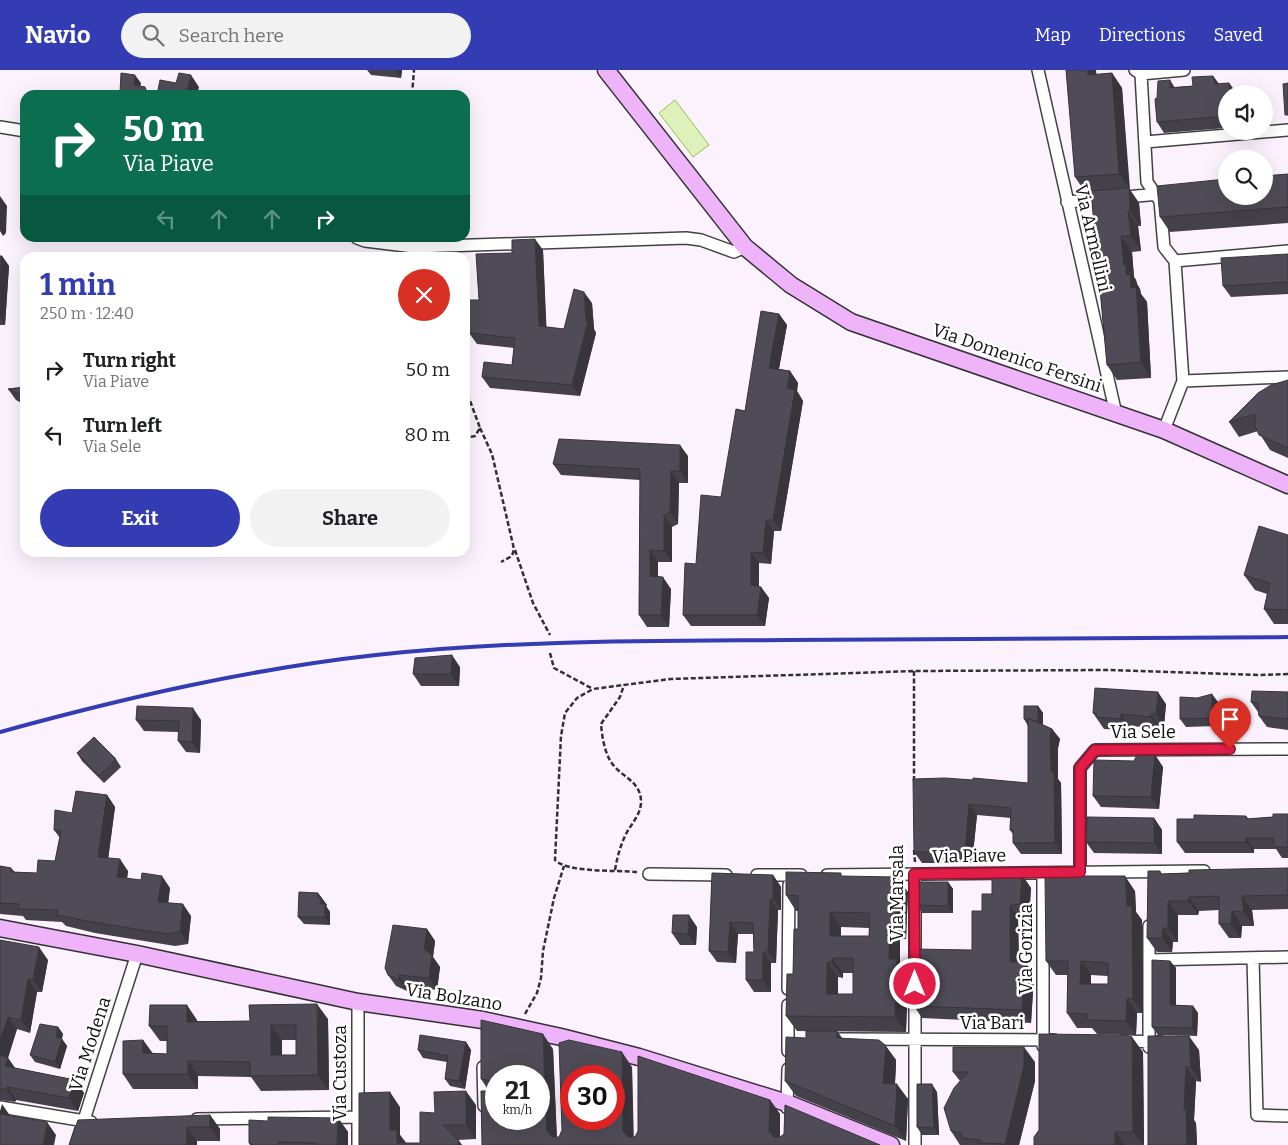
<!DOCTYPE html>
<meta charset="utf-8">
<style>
body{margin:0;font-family:Bitter,serif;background:#f2f2f2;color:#202124;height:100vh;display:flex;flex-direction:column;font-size:19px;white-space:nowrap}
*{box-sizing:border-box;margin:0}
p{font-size:16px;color:#757577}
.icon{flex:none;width:28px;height:28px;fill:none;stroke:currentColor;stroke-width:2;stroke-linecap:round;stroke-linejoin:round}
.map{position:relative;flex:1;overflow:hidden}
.sheet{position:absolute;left:20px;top:182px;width:450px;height:305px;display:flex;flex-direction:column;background:#fff;border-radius:15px;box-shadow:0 5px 20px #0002}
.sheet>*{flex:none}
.top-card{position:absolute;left:20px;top:20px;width:450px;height:152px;border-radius:15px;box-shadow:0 5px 20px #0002;background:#0b6e4f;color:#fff;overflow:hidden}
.tools{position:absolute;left:1218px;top:15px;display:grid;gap:10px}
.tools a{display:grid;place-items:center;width:55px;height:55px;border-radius:50%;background:#fff;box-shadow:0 5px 20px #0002;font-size:25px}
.speed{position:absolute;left:485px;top:995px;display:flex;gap:10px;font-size:25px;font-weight:700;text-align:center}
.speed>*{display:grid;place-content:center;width:65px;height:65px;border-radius:50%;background:#fff;box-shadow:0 5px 20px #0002;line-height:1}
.speed small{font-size:12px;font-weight:400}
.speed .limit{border:8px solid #d22;background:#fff;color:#111}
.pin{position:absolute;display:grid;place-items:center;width:42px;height:42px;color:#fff;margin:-51px -21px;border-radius:50% 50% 50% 0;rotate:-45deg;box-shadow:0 0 5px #0007}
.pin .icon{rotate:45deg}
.me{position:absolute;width:55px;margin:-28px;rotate:0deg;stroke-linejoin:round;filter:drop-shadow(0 0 4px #0008)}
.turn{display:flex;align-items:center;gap:18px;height:105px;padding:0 20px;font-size:22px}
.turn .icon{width:65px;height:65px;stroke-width:2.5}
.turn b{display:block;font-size:35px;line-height:42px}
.lanes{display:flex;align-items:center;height:48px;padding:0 20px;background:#0003;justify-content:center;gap:25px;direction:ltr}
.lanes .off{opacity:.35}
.round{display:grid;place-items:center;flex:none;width:52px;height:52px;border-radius:26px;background:#f2f2f2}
.overview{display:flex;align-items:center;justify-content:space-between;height:85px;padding:0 20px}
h1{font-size:30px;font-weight:700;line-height:38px;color:#333cb3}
.button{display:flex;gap:10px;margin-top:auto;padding:10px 20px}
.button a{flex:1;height:58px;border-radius:30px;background:#333cb3;color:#fff;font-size:20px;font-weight:700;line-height:58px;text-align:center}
.button a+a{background:#f2f2f2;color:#202124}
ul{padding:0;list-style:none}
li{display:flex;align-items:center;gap:15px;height:65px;padding:0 20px}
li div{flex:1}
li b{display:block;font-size:19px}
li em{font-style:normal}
header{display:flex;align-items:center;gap:30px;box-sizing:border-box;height:70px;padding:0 25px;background:#333cb3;color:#fff}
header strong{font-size:24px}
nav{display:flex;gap:28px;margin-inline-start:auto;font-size:18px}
.search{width:350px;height:45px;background:#f2f2f2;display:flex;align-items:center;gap:12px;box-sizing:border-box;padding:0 18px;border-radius:28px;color:#757577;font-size:19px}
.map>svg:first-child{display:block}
.water{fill:#def1bb;stroke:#95c248}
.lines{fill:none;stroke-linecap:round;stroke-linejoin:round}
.street-casing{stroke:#424242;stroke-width:14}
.secondary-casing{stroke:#313131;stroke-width:19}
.path{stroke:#313131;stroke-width:2.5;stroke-dasharray:5 2.5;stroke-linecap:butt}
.street{stroke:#fff;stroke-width:11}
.secondary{stroke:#eeb3f8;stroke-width:16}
.rail{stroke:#333cb3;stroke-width:4}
.wall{fill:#45414b;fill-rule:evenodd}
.shaded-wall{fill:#38353d}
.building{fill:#504c57;stroke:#38353d;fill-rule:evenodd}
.route-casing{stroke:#92132f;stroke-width:12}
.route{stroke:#e11d48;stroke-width:9}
.labels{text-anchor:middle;stroke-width:5;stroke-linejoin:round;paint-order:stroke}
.street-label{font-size:18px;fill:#0f0f0f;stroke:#fff}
</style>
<header>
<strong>Navio</strong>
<div class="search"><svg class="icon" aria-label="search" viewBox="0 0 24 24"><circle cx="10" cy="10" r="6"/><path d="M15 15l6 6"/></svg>Search here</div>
<nav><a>Map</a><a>Directions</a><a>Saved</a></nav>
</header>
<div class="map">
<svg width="1288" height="1075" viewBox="0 0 1288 1075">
<rect width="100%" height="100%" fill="#fbf2fe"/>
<path class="water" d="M675,30l34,45 -16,12 -34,-44z"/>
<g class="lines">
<defs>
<path id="street" d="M1038,0l78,344
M1135,0l6,4 6,108 13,19 4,46 11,14 8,120 -19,49
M1141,4l43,-4
M0,57l25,4
M1145,72l143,-12
M1067,132l93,-8
M357,168l8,3 49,6 272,-9 15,2 33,12 11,-5
M1175,191l113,-10
M1183,311l105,-4
M1080,802v-104l15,-18 193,-1
M1043,803v173
M649,804l77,1
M915,804v88
M757,805h44
M827,805l377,-4
M1253,888l4,157 31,1
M1149,890l139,-3
M788,919l1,-104
M915,923v152
M840,969l214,1
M1122,971l39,1
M1149,977v-121
M788,981v-46
M483,997l1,39
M0,1037l91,15
M787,1038l1,-39
M197,1049l161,-2
M76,1075l61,-191
M358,1075v-143"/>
<path id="secondary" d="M606,0l139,177 46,38 60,37 313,108 124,55
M0,858l137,26 221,48 125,18 78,17 78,20 148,46 104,42"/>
</defs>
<use href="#street" class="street-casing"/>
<use href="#secondary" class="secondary-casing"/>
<path class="path" d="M412,25l2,-25
M465,317l15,41 -5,8 -10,2
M480,358l12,26 22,95 -2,7 -11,6
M515,480l18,53 17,32
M550,583l4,15 39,21
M914,601v111
M914,780l1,12
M615,800c2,-12 5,-23 10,-34 5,-11 16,-21 16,-34 0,-19 -15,-23 -26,-35 -10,-10 -13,-30 -14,-43l19,-27 4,-12
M637,802c-19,-2 -70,1 -82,-12l6,-124 4,-23 12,-15 16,-9 77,-10 244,-8 195,-1 151,5 28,-1
M525,944l12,-21 4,-15 2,-27 11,-53 10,-32"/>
<use href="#street" class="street"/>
<use href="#secondary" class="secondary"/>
<path class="rail" d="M0,662c124,-34 249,-63 376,-77 137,-15 273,-14 410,-15 168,-1 335,-1 502,-3"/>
</g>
<path class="wall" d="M367,0h35l-1,8 -30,-3z
M1112,3l10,15 7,101 10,14 2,23h-3l3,25 -9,1 2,25 2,3 1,4 3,5 1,5 6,8 4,76 -34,2 -10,-15 -16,-173h-6l-10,-15 21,-102z
M1213,6l6,8 10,-1 8,11h-11v34l-62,5 -7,-11v-24l18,-11 18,-1z
M1288,104v49l-118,9 -10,-15z
M543,180l3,77 18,2 28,-26 2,26 2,4 -16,63 -90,-8 -8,-11 30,-12 2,-17 -37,-4 -8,-11 10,-33 33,-47z
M1288,184v40l-57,3 -8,-11z
M0,186h2l7,10 -4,59h-5z
M779,244l8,11 -8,44 11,2 8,12 -1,8 6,10 -22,130h-7l-3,33 -12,-1v24h2l8,11 -4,28h-74l-8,-11 13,-51 25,-67 24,-86z
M1288,310v78l-18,-8 -12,-19 -19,6 -10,-15z
M25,317v18l-9,-5 -8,-11z
M688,386v27h-9l-1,41 -6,3v35h-14v15l13,12 -2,38h-22l-8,-12 1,-135 -79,-5 -8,-11z
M1288,465v89h-14l-10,-15 3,-15 -12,-4 -11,-15z
M460,597l-1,19h-38l-8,-12z
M1288,622v38l-21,-3 -8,-11 -1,-4 -7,-10z
M1218,632l-1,24 -31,1 -6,-8z
M1166,634l-2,22h-5v2l-30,-2v4l-25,-1 -11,-16z
M1038,636l5,7v12l9,4 8,10 -2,9v31l3,4 1,71h-41l-8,-11v-9l-3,-4 1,-12 -34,-3 -5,48 -30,-2v2h-20l-8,-11 59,-72 55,3v-57l-4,-7z
M136,650h65l-1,33 -14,-1 -8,-11v-9l-34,-1z
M77,683l39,6 5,8 -17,16 -22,-22z
M1155,685l8,12 -4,42 -58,-2 -8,-11 41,-35z
M107,725l8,12 -7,51 20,13 -1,7 43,10 -2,15 23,13 -3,28 -13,2 -80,-13 -29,-7 -4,-4 -36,-2 -3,-4 -23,-2v-48l11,2 4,4 22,1 18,-12 5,-23 -6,-8 18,-17z
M1288,744v44h-6l-6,-9h-22v4h-69l-8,-11 17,-23 52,-3 3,3 24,-2z
M1154,748l8,12v24l-68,-1 -8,-11z
M1288,798v41l-36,1 2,16h-12l-1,12h-12l-10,-14v-14l-20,1 -1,4h-20v27h-5l-1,10h-15l-10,-14 13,-67 2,3z
M712,803l61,2 8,12v23h-3l-2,53h-5v29h-17l-8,-12 8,-28 -1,-18h-15l-2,29 -19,-1 -8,-11z
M1022,805l9,13 -2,29h-11l1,45h6l9,13 -3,48 -109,-5 -8,-12 58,-56 10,-39 10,-17z
M843,806l65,16 -2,47h-6v24l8,11 -2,58 -109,-1 -11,-15 7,-42 5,-45v-18h-2l-10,-16zM841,857l28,1v8h-28zM843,903h10v21h-15v-17l5,1z
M948,812l5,7v24h-31l-5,-8z
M1135,821l1,21 6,8 1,93h-6l-1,22 -39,-1 -5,-6h-15l-10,-15 1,-38h-12l-10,-14zM1091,905l17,1v8h-17z
M318,823l9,12 -1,1 4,6v13l-26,-1 -6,-7z
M697,857l-1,18h-16l-8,-12z
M427,859l8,12 -2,16 7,10 -3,23 -30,-4v5l-11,-5 -8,-11z
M0,870l48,20 -6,32h-5l-7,41 -13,-4 -9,29 7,10 60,12 9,13 -6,18 -62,-11 -1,2 -15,-2z
M1170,891l6,7v37l17,1 5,7 -1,23 -39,-1 -6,-8z
M328,949l1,71 -68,1 -10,-14 -53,-1v13h-65l-10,-15 20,-34 9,13 15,1v-13h-7l-11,-15 48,-6v1h53zM282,970h14v15h-14z
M58,957l5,7 -1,5 5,7 -7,23 -25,-7 -5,-7z
M1148,966l51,14 2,32 -5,-1 -2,39 2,3 1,22z
M806,968h37l42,7 11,15v4l-1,20 13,15 -2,42 -110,-45 -11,-15z
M466,972l5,8 -6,39 -15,-3 -5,-7 2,-17 -24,-4 -5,-8z
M553,979l4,88h2l73,-70 1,70 137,-37 10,14v23l100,8h-398l7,-54 -8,-12zM496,1006h43l-43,43z
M1143,982l1,93h-110z
M1035,992v19l-16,64h-59l-9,-14 9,-50 -7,-9z
M937,1022l2,43h-17l-5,-8z
M476,1035v34l-18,1 4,5h-103l41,-38v28l6,8h14l15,-30z
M210,1045l10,14v12h-23v4h-128z
M338,1048l10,14v13h-98l-1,-2 19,-22z"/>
<path class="shaded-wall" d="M396,0h6l-1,8z
M1087,0h9l2,20 -10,-15z
M1112,3l10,15 8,101 -11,-15z
M135,5l6,8 -2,10 -5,-8z
M191,5l8,12 -2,8h-11z
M1213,6l8,11 -6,-3z
M1170,10l7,11 -7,-3z
M1229,13l8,11h-6l-1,-2z
M1129,118l10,15 2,23 -11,-15z
M0,126l7,10 -1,27 -3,3 -3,-5z
M1128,141l10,15 3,25 -10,-15z
M1121,166l11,16 2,25 2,3 1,4 3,5 1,5 6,8 4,76 -10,-16 -10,-74 -7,-23z
M535,169l8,11 4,88 -8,-12z
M2,186l7,10 -4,59 -5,-8v-35z
M584,222l8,11 2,26 2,4 -16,63 -8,-11 14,-64z
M779,244l8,11 -10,54 -8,-11z
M790,301l8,12 -1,8 6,10 -22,130 -8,-11z
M680,375l8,11v27l-8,-12z
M671,401l8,12 -1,41 -8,-12z
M664,445l8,12v35l-8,-11z
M766,450l8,11 -3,33 -8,-11z
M650,480l8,12v26l-8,-12z
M751,482l8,11 -1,33 -7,-11z
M663,507l8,12 -2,38 -8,-12z
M761,517l8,11 -4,28 -8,-11z
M452,585l8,12 -1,19 -8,-12z
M1158,622l8,12 -2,22 -8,-12z
M1212,624l6,8 -1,24 -5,-8z
M1038,636l5,7v19l-5,-7z
M193,638l8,12 -1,33 -8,-11z
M1121,644l8,12v4l-8,-11z
M1151,644l8,12v2l-8,-11z
M1052,659l8,10 -2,9v31l3,4 1,71 -7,-11 -5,-106z
M1155,685l8,12 -4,42 -8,-12z
M107,725l8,12 -8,61 -9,-11z
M969,734l8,11 -5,48 -7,-11z
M1154,748l8,12v24l-8,-11z
M1246,768l8,11v4l-8,-11z
M935,780l7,11v2l-7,-11z
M120,789l8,12 -2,17 -9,-11z
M773,805l8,12v23l-8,-11z
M1022,805l9,13 -2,29 -9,-13z
M162,806l8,12 -3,25 -9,-11z
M1125,806l10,15 1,21 6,8 1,93 -10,-14 -6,-93z
M897,807l11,15 -2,47 -11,-15z
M948,812l5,7v24l-5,-7z
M318,823l9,12 -1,1 4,6v13l-5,-8 -7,-20z
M1242,826l10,14 2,16 -10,-14z
M1189,827l10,14 -1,4 -10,-14z
M770,829l8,11 -2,53 -8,-11z
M1168,831l10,14v27l-10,-14z
M183,834l8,12 -3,28 -8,-12z
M1010,835l8,12 1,57 -9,-12z
M1232,841l10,15 -1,12 -10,-14z
M830,842l11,15 -1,24 -10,-15z
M689,845l8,12 -1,18 -8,-11z
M730,852l8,12 -2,29 -8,-11z
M890,854l10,15v24l8,11 -2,58 -11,-15 -6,-58z
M1163,858l10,14 -1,10 -10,-14z
M427,859l8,12 -2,16 7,10 -3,23 -8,-12 -5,-29z
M39,877l9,13 -6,32 -9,-12z
M763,882l8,11v29l-8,-12z
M832,888l11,15v5l-11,-16z
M1081,891l10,14 -1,23 -10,-14z
M1170,891l6,7v45l-6,-8z
M827,892l11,15v32l-11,-15z
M1025,892l9,13 -3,48 -9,-13z
M399,905l8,11v5l-8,-11z
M28,909l9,13 -7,41 -9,-13z
M1127,929l10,14 -1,22 -10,-14z
M317,934l11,15 1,71 -11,-15z
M187,935l10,15 1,17 -11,-15z
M1193,936l5,7 -1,23 -5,-8z
M8,947l9,12 -12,38 -5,-7v-19z
M271,955l11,15v30l-11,-15z
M58,957l5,7 -3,9 -4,-6z
M837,961l11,15 -11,-8z
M543,964l10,15 4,96 -10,-14z
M1189,966l10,14 2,32 -10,-15z
M1132,967l11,15 1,93h-1l-10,-13z
M62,969l5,7 -7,23 -5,-7z
M143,970l11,15 -11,-2z
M466,972l5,8 -6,39 -6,-8z
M885,975l11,15v4l-2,34 -11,-15z
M1024,977l11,15v19l-16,64h-14v-1z
M622,982l10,15 2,78 -11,-14z
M8,988l9,13 -12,-5z
M188,991l10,15v13l-10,-15z
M1186,997l10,14 -2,39 2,3 1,22h-10l-3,-36z
M75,1010l9,13 -6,18 -9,-13z
M897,1014l11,15 -2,42 -11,-15z
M932,1014l5,8 2,43 -5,-7z
M7,1017l9,13 -1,2 -9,-13z
M466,1021l10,14v34l-10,-14z
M390,1022l10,15v28l7,9 -9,1 -8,-15z
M770,1030l10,14v31l-11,-14z
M2,1034l9,13 -11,-1v-5z
M210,1045l10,14v12l-10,-14z
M338,1048l10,14v13h-11z
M47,1052l9,13 -2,10h-11z
M187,1057l10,14v4h-10z
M1115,1062l10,13h-10z
M459,1071l3,4h-5z"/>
<path class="building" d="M1066,0h21l1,5 24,-2 7,101 -44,3z
M121,3l14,2 -1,10 11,2 3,8h-30l2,-2z
M179,3l12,2 -5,20h-29l3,-15 16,3z
M1213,6l2,8 14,-1 1,9 3,-1v3h-7v22l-69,6 -2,-23 2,-1 1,-17 12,-1v8l23,-2 -1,-9z
M1288,13v32h-3l-2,-31z
M1288,104v33l-128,10 -3,-31 69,-7v17h38v-20z
M1129,118l1,23h-2l3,25h-10l3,29h2v10l4,-1 1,14 5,-1 5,75 -34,3 -16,-174z
M535,169l4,87 25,3 10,-40 10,3 2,29h2l-16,64 -90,-8 2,-15 28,3 3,-27 -46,-5 -2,-33h12l-3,-46 36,-1v-13z
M1288,184v28l-65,4 -2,-28z
M0,186h2l-2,26z
M761,241l18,3 -10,54 21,3 -3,17 8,2 -22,130h-7l-3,33 -12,-1v33l10,2 -4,28h-74l2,-52 11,1 5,-69 20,2 15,-88 9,2z
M1288,310v68l-29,-13 -4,-9v-12l-26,8 29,-29 13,-8z
M25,317v10l-17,-8z
M559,369l121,6v26h-9l-1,41 -6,3v36l-14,-1v26l13,1 -2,38h-22l1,-146 -87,-5z
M1259,456l29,9v75l-24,-1 6,-26 -26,-8z
M452,585l-1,19h-38l2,-16z
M1095,618l63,4 -2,22h-5v3l-30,-3v5l-25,-2 1,-3 -4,-1z
M1252,621l36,1v26l-3,1 -26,-3 -1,-13 -7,-1z
M1212,624v24l-32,1v-22l17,1z
M137,636l56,2 -1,34 -14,-1 1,-20 -43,-1z
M1024,636h14v17l-10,-5v3l-4,-2z
M1028,648l24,11 -2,8 1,35h3l1,71h-42v-13h-3l1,-22 -42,-4 -4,48 -30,-2v2h-21l-1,-73 32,-1 28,2v-2l55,5z
M94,667l22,22 -17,17 -22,-23z
M1137,685h18l-4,42 -58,-1 1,-36 40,1z
M76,721l31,4 -9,62 22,2 -3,18 24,3 1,-7 20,3 -4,26 25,2 -3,28 -13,2 -80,-13 -30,-6 1,-5 -40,-1 1,-5 -19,-1v-37l11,2v4l26,1 1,-13 17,1 6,-30 -7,-1 1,-20 17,3z
M1273,744h15v33h-13l-2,-9h-27v4h-69v-23h17v-4l52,1v3l27,-2z
M1087,747l67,1v25l-68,-1z
M1288,798v27l-46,1 2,16 -12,-1 -1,13h-12v-28l-30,1 -1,4h-20v27h-5l-1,10h-15l1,-67h12v3l29,-1v-3z
M786,802l55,1v3l56,1 -2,47h-5l-1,35h8l-2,58 -109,-1 1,-42h6l1,-45h4v-33l-12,-1zM830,842l40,1 -1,23h-39zM832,888h21v36h-26v-32h5z
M712,803l61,2v24h-3l-2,53h-5v28h-17v-28h8l-1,-29 -23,-1 -2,30 -19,-1z
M1022,805l-2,29 -10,1v57h15l-3,48 -108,-4v-57l58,1v-39h10v-17h10v-18z
M1045,806h80l2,30h5l1,93h-6l-1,22 -39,-1v-6l-20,-1 1,-52h-22zM1081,891l27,2v21h-28z
M917,812h31v24l-31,-1z
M299,822l19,1v4h3v7h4v13h-27z
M673,845h16l-1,19 -16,-1z
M393,855l34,4 -3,20 8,6 -3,23 -30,-3v5l-11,-5 -3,-7z
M0,870l39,7 -6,33 -5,-1 -7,41 -13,-3 -8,24z
M1152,890l18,1v44l23,1 -1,22 -40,-1z
M317,934l1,71 -68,1v-14l-62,-1v13h-65v-33l20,-1v13l24,1v-28h-18l1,-21h37v17l63,-1 -1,-16zM271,955h25v30h-25z
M481,950l62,14 4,97 5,6h7l3,-7 -3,-87 10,-3 53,12 1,79 5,6h7l3,-6v-75l132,44 -1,31 5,6h6l4,-3 1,-29 95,40h-398l-1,-54h15v28h43v-43h-43v6l-15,-3zM571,1006h43v43h-43z
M40,954l18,3 -2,10 6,2 -7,23 -25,-7z
M806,961h31v7l42,2 6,5 1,4 -3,34 14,1 -2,42 -110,-45 1,-44 20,1z
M1039,964l86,1 7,2 1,95h-18v13h-81v-8l5,-7z
M420,965l46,7 -7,39 -14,-2 3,-23 -30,-6z
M1148,966h41l2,31h-5l-2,42h2l1,36h-39z
M953,977h71v19l-19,78 -26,-1 1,-3 -18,-2 -1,-5 -10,-2 -7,-23 10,-20 14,-16h-15z
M0,985l8,3 -3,8 70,14 -6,18 -62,-11 -1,2h-6z
M917,1014h15l2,44 -17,-1z
M466,1021v34h-23l16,16 -2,4h-98v-52l31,-1v38h7v13h23v-31l15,1 -1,-21z
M0,1044l47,8 -4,23h-43z
M210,1045v12h-23v18h-118l9,-25z
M268,1047l70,1 -1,27h-21l1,-2 -39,-1v3h-26l-1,-2h-2v-23l19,1z"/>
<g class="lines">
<defs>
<path id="route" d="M915,914l-1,-110 166,-2v-104l15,-18 135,-1"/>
</defs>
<use href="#route" class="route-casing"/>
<use href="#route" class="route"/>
</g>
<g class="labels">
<g class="street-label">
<text transform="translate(1093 168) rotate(77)" y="6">Via Armellini</text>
<text transform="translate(1017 288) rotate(19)" y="6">Via Domenico Fersini</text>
<text x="1143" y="668">Via Sele</text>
<text transform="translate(969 786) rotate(-1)" y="6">Via Piave</text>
<text transform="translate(897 823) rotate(-90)" y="6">Via Marsala</text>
<text transform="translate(1026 879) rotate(-90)" y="6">Via Gorizia</text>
<text transform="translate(454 927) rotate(9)" y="6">Via Bolzano</text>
<text x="992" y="959">Via Bari</text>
<text transform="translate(90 974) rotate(-72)" y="6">Via Modena</text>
<text transform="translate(340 1003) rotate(-90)" y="6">Via Custoza</text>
</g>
</g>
</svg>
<div class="tools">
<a><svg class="icon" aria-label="sound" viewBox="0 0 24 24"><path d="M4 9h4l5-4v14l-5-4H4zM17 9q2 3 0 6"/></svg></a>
<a><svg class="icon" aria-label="search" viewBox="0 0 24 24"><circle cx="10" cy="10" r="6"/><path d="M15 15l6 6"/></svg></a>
</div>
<div class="speed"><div>21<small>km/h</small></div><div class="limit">30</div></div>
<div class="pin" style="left:1230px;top:679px;background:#d93025"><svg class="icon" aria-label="arrive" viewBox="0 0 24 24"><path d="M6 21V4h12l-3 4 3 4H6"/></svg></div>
<svg class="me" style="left:915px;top:914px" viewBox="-20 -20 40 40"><circle r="17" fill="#e11d48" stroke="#fff" stroke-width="3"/><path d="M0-11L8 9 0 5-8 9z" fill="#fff"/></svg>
<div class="top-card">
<div class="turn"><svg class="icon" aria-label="right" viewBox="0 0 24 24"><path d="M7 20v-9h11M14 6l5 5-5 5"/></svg><div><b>50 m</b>Via Piave</div></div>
<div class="lanes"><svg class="icon off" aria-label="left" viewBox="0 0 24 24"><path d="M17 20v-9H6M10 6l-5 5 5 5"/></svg><svg class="icon off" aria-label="ahead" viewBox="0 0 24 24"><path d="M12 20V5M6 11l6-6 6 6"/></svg><svg class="icon off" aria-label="ahead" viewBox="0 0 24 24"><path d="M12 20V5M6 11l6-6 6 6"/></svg><svg class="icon" aria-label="right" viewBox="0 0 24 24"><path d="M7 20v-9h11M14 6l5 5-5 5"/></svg></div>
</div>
<section class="sheet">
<div class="overview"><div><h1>1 min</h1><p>250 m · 12:40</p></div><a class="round" style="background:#d93025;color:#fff"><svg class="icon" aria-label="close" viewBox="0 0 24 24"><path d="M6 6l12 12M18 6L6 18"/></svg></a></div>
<ul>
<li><svg class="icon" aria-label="right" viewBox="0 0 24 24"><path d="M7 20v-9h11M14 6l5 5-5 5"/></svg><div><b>Turn right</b><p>Via Piave</p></div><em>50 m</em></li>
<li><svg class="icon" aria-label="left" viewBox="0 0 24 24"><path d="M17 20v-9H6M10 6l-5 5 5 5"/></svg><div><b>Turn left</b><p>Via Sele</p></div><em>80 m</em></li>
</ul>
<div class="button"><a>Exit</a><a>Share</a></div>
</section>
</div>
